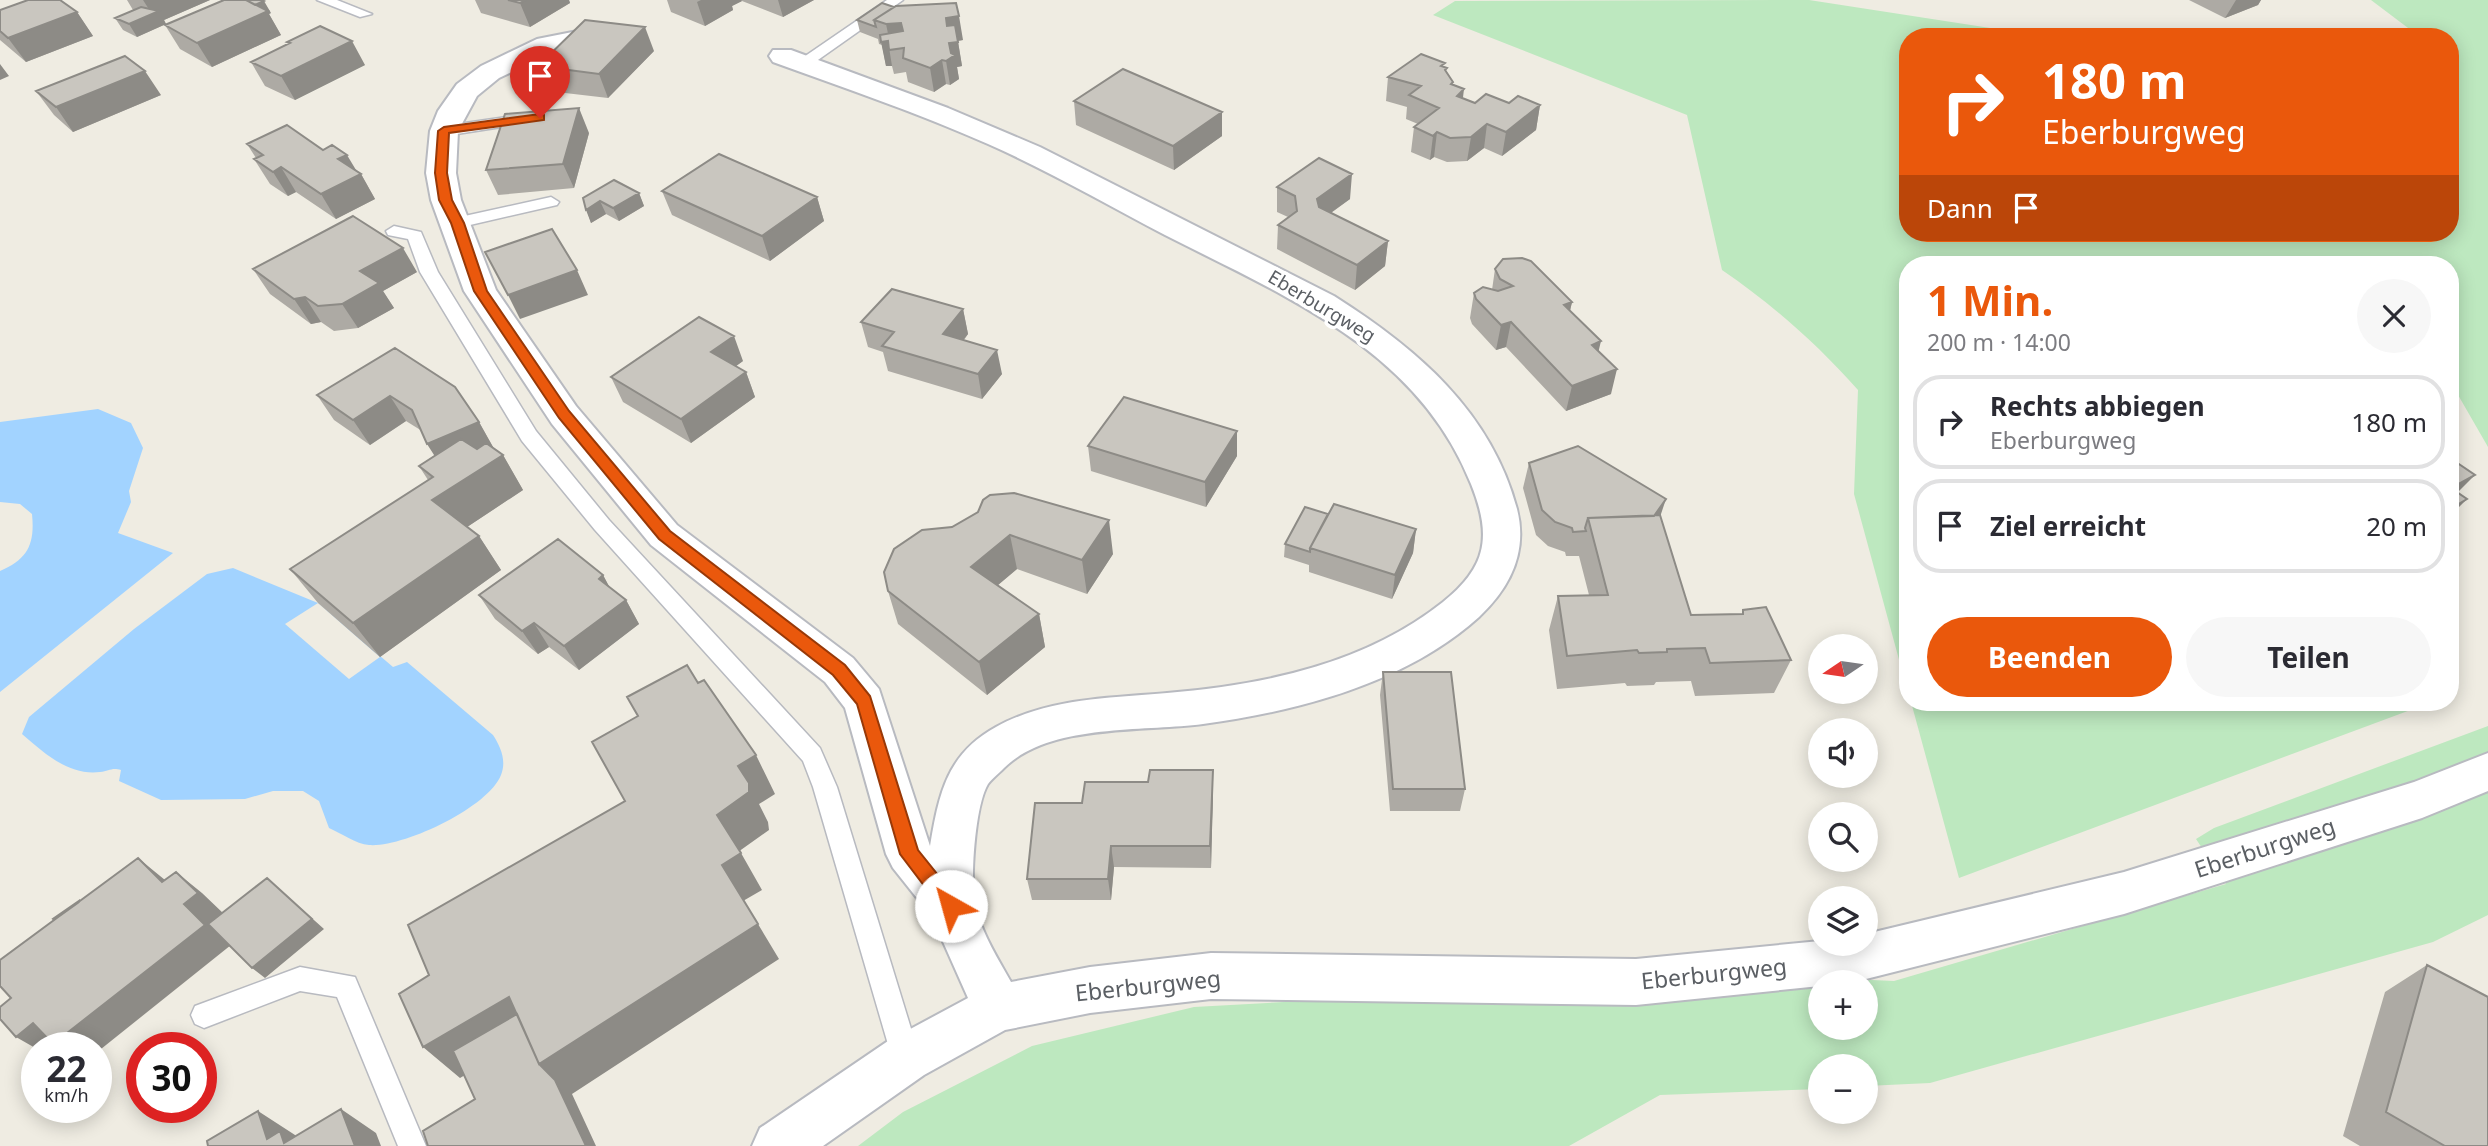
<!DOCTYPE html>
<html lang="de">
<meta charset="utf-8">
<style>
body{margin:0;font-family:"Noto Sans",sans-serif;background:#f7f7f7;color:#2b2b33;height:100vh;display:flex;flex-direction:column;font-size:26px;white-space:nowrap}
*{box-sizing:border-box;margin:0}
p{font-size:23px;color:#7c7c81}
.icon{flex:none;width:38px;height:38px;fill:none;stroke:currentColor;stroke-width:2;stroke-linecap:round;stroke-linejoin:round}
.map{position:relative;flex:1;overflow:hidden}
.side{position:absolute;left:1899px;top:256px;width:560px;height:455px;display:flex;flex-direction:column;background:#fff;border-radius:28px;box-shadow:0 4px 18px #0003}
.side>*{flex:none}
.top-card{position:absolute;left:1899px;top:28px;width:560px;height:214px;border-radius:28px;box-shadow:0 4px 18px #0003;background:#ea580c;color:#fff;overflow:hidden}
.needle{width:46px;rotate:257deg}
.fabs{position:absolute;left:1808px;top:634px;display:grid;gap:14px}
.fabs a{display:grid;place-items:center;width:70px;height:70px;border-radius:50%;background:#fff;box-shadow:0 4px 18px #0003;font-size:35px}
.speed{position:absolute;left:21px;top:1032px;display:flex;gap:14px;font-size:35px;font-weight:700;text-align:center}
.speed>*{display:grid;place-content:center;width:91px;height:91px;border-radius:50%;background:#fff;box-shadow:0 4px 18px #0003;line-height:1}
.speed small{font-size:18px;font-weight:400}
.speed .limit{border:10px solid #d22;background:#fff;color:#111}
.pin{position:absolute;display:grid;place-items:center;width:60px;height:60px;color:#fff;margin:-72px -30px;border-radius:50% 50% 50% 0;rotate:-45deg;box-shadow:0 0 7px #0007}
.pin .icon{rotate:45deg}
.me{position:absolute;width:77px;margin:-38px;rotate:322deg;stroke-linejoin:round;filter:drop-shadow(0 0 5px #0008)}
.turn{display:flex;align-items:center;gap:24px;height:147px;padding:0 28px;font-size:32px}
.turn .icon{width:91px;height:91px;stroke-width:2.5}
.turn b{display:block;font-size:49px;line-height:60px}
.then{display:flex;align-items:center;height:66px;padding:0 28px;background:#0003;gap:14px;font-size:26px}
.round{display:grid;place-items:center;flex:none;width:74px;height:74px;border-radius:37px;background:#f7f7f7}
.overview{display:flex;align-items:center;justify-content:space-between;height:119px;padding:0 28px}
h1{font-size:42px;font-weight:700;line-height:52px;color:#ea580c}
.cta{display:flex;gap:14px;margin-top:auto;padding:14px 28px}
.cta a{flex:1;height:80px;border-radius:42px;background:#ea580c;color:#fff;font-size:28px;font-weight:700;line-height:80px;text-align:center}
.cta a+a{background:#f7f7f7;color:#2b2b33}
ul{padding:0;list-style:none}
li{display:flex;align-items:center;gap:21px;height:94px;margin:0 14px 10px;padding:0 14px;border:4px solid #e1e1e2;border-radius:28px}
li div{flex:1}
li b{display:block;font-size:26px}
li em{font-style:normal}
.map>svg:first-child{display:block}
.green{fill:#bde8bf;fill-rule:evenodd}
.water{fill:#a2d3ff}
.pier{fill:#efece2}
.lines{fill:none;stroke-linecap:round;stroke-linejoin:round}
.lane-casing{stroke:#b8bac0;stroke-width:3}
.street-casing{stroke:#b8bac0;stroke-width:4}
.lane{fill:#fff;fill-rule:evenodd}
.street{fill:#fff;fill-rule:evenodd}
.wall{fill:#adaaa4}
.shaded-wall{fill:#8d8b86}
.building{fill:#c9c6bf;stroke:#8d8b86;stroke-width:2}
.route{fill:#ea580c;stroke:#983908;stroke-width:2}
.labels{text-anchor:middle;stroke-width:7;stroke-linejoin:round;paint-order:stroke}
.street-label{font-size:19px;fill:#5b5f64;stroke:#fff}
.near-street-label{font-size:23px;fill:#5b5f64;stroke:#fff}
</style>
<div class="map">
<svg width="2488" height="1146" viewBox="0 0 2488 1146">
<rect width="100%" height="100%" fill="#efece2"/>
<path class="green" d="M1809,0l239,37h-140v196h542v-196h-30l-49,-37h117v447l-38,-66v-117h-542l-1,425 -53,-195 4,-104c-41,-46 -85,-85 -136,-120l-35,-155 -254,-100 22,-14z
M1911,702h521l-473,176z
M2488,726v189l-55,27 -503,141 -64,3v-20h-46v23l-160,6 -91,51h-711l45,-34 129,-66 162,-39 163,-9 278,-29 259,12 332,-97 -30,-45 18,-11zM1820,982h46v45h-46z"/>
<path class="water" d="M98,409l33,14 12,25 -14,43 2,11 -13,31 55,20 -173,139v-121c28,-12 35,-27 32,-57l-12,-10 -20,-2v-80z
M233,568l85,35 75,64 14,-5 86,73c7,11 14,25 8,40 -13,33 -99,73 -132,70 -13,-1 -28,-12 -40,-17l-10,-27 -16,-10h-30l-28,8 -84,1 -42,-19 2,-11c-9,-3 -12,1 -21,2 -31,4 -56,-19 -78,-38l7,-17 105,-88 73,-55z"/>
<path class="pier" d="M318,603l62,54 -31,22 -64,-55z"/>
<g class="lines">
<defs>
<path id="lane" d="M317,0h20l35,14 -12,3z
M887,0h16l-95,67h-10v-6z
M528,114l5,2v6l-89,14 -8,-5 8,-5z
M551,197l8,5 -2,3 -100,23 -8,-5 2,-4z
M394,226l27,6 17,40 98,159 73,89 211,228 17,39 83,271 -4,10 -10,3 -10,-3 -4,-10 -79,-271 -10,-26 -208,-231 -73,-89 -102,-169 -12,-33 -20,-4 -2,-4z
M300,967l55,10 71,169h-28l-61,-149 -37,-6 -96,37 -9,-4 -4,-9 4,-9z"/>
<path id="street" d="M603,26l22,5 4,6 -4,6 -48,2 -22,6 -56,27 -22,18 -19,35 -2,42 5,27 35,90 80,116 101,119 176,133 26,31 51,157c9,-53 17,-92 66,-119 52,-29 114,-29 171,-34 97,-8 198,-29 276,-91 44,-35 49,-66 28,-118 -53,-134 -186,-188 -306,-249 -59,-31 -116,-64 -177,-91 -70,-31 -143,-56 -215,-82l-4,-6 4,-6h18l157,58 92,39 294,149c82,52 157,115 183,213 11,43 -7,79 -38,108 -73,66 -180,94 -276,107 -60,8 -153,-1 -199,44 -5,5 -12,11 -16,16 -13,21 -19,101 -12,125 7,26 22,50 35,73l79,-15 121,-14 425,6 184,-18v2h46v-9l258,-62 290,-90 74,-29v38l-66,27 -298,96 -270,68h-34v4l-184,19 -425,-6 -121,14 -85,17 -81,45 -101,71h-71l8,-18 128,-87 80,-43 -36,-81 -39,-49 -7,-14 -41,-146 -20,-26 -174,-137 -99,-121 -88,-133 -33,-91 -5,-27 4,-42 8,-20 19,-27 24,-18 56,-27z"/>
</defs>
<use href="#lane" class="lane-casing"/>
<use href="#street" class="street-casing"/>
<use href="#lane" class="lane"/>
<use href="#street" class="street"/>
</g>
<path class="wall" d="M127,0h83l-46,20 2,4 -29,13 -14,-7 -8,-12 18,-8z
M475,0h94l1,3 -40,24 -49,-14z
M667,0h147l-31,17 -41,-16 -10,5 1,4 -28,16 -34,-14z
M2189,0h72l-3,5 -33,13z
M882,3l81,37 -5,1 4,25 -5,1 2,12 -9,6 -4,-1 -12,8 -26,-10 -2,-10 -12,2 -2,-8h-6l-4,-21 -3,-1 -1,-5 -18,-7 -3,-12z
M0,10l77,2 16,24 -67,26 -26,-22z
M271,13l-2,1 12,21 -69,32 -32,-18 -15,-24z
M287,42l78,23 -70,35 -30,-14 -14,-24 37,-18z
M654,51l-46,47 -60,-7 -10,-25z
M1444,67l9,15 -1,3 11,13 12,5h34l31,2 -4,25 -34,26 -18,-8 -17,13 -20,1 -13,-5 -4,3 -19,-8 3,-25 4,-3 -12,-5 1,-12 -21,-6 2,-24z
M36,91l125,4 -88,37 -19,-17z
M1074,101l148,11v24l-48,34 -98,-45z
M589,133l-15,55 -76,7 -12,-25z
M247,144l110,28 4,2 14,25 -39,20 -40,-27 -8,4 -18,-12 -16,-25 2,-1z
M1277,187l73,12 -19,14 57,28 -3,25 -30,24 -78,-41 1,-24 10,-8 -11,-5z
M662,191l155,6 7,24 -54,40 -98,-46z
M639,193l5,13 -25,15 -13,-7 -15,9 -8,-25z
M253,269l164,3 -34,19 11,17 -36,20 -24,3 -13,-9 -10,2 -41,-30z
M1495,269l77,33 -2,9 29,40 12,43 -45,17 -60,-64 -10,3 -24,-26 -2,-6 4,-25 18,-3z
M963,309l5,25 -4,6 38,34 -20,25 -94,-28 -5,-19 -15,-5 -7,-25z
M395,348l84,74 14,25h-1l11,8 20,35 -56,37 12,9 22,34 -121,87 -62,-54 -28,-34 138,-89 -9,-14 16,-11 -13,-24 -16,-10 -36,24 -36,-25 -17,-25z
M743,361l-7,5 10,6 9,25 -64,46 -68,-41 -12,-25z
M1088,446l149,10 -31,51 -115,-36z
M1529,463l131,53 31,99 51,-1 1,-4 48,50 -17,33 -79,3 -4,-15 -35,1 -2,3 -27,1 -2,-3 -68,6 -8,-59 9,-34 31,-1 -10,-39h-13l-1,-4 -17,-6 -12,-11 -13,-47z
M978,512l135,42 -26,40 -70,-25 -19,16 41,29 6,33 -58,48 -89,-71 -10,-33 64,-64z
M1328,514l88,15 -3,24 -21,46 -83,-27v-7l-25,-8 1,-13z
M603,575l6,12 17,13 13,24 -60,46 -30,-23 -11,7 -43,-35 -16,-24z
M1383,672l82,117 -5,22h-70l-10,-116z
M1213,770v22l-2,76 -97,-1 -3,33h-79l-5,-21 55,-76 66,-21z
M2427,965l61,181h-128l-17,-10 42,-144z"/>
<path class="shaded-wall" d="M143,0h67l-46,20 2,4 -29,13 -8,-13 23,-10z
M526,0h43l1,3 -40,24 -10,-24z
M701,0h40l1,1 -10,5 1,4 -28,16 -8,-24z
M778,0h36l-31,17z
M2236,0h25l-3,5 -33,13z
M264,1l7,12 -2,1 12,21 -69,32 -15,-24 50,-35z
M77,12l16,24 -67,26 -18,-24z
M959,16l4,24 -13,2 -4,-24z
M904,17l3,12 -16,19 -5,-24z
M645,27l9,24 -46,47 -9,-24z
M352,41l13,24 -70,35 -14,-24z
M888,41l4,25h-6l-5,-24z
M958,42l4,24 -5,1 2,12 -9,6 -4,-24 3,-18z
M942,60l4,24 -12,8 -4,-24z
M0,64l9,12 -9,4z
M145,71l16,24 -88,37 -17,-25z
M1464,89l-3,25 -4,-18z
M1540,105l-4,25 -34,26 4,-24z
M579,108l10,25 -15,55 -11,-24z
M1222,112v24l-48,34 -1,-24z
M1487,124l-3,24 -17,13 4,-24z
M1437,132l-3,25 -4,3 3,-24z
M347,155l12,20 2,-1 14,25 -39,20 -15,-25 17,-35z
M281,167l15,25 -8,4 -15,-24z
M1352,174l-2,25 -35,25 2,-25z
M639,193l5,13 -25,15 -6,-13z
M817,197l7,24 -54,40 -8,-25z
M600,201l6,13 -15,9 -5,-13z
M1388,241l-3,25 -30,24 2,-25z
M403,248l14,24 -34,19 11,17 -36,20 -16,-24 18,-33z
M577,270l11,25 -68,24 -12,-24z
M305,297l16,25 -10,2 -17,-25z
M1572,302l-6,25 -2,-22z
M963,309l5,25 -20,25 -5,-25z
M1511,322l-5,25 -10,3 5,-25z
M734,336l9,25 -22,16 -10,-25z
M1601,341l-6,25 -3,-21z
M997,350l5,24 -20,25 -4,-25z
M1617,369l-6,25 -45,17 6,-25z
M746,372l9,25 -64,46 -10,-24z
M390,396l16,25 -36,24 -17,-25z
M479,422l14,25 -50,22 -16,-25z
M1237,431v25l-31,51 -1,-25z
M503,455l20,35 -68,45 -23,-35z
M2475,475l-24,24 -1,-10z
M1666,499l-8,24 -4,-7z
M2467,499l-17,17v-7z
M1109,520l4,34 -26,40 -5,-34z
M1416,529l-3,24 -21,46 3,-24z
M1010,535l7,34 -38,32 -8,-34z
M479,536l22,34 -121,87 -27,-34z
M603,575l13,24 -17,-20z
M626,600l13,24 -60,46 -15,-24z
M1039,614l6,33 -58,48 -8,-33z
M534,623l15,24 -11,7 -16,-23z
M756,755l19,39 -16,10 9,18 1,8 -31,22 -21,-37 21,-49z
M1213,770v22l-2,76 -1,-22z
M1111,846l3,21 -3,33 -3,-21z
M741,853l21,37 -19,11 -21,-36z
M138,858l27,22 11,-8 26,21 22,21 7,31 -135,108v-5h-36l-2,-1 -1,1 -20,1 -21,-12 146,-155z
M267,878l57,51 -59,49 -13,-10z
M758,924l21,35 -207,135 24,52h-10l-47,-82 -5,-30 -74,44 -37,-31 86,-50z
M341,1109l35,24 5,13h-26z
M258,1111l37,24 3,7 6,4 -37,-7z"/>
<path class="building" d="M28,0h32l17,12 -69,26 -8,-7v-21z
M224,0h22l22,11 -71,32 -32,-18z
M246,0h16l2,1 -9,4z
M508,0h18l-6,3z
M882,3l12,4 -20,13 2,7 -19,-7z
M956,3l3,13 -13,2 1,8 8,-1 3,17 -9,1 2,10 4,2 -9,6 -4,-1 -12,8 -27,-10 1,-10 -15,2 -1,-9 -7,1 -1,-7 23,-4 -2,-8 -15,1 -12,-4 22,-14z
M141,7l18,4 -30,13 -14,-6z
M585,20l60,7 -46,47 -61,-8z
M320,26l32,15 -71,35 -30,-14 39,-19 -3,-1z
M1421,54l24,9 -4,3 6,2 -2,2 8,12 -2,2 13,5 -7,7 18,7 11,-9 23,9 9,-7 22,9 -34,27 -19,-8 -16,13 -21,1 -13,-6 -4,4 -19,-9 25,-19 -30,-13 12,-9 -33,-9z
M125,56l20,15 -89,36 -20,-16z
M1123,69l99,43 -49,34 -99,-45z
M579,108l-16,56 -77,6 19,-56z
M287,125l36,25 9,-5 15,10 -9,4 23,15 -40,20 -40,-27 -8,5 -19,-13 9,-4 -16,-11z
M719,154l98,43 -55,39 -100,-45z
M1319,158l33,16 -35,25 2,8 69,34 -31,24 -79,-40 19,-14 -2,-15 -18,-9z
M614,180l25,13 -26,15 -13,-7 -14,9 -3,-12z
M353,216l50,32 -43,23 19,12 -37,21 -24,2 -13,-9 -11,2 -41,-30z
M552,229l25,41 -69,25 -23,-43z
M1522,258l9,3 41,41 -8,3 37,36 -9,4 25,24 -45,17 -61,-64 -10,3 -25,-26 -2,-6 9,-6 15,4 15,-5 -13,-7 -5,-10 8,-10z
M892,289l71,20 -20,25 54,16 -19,24 -96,-28 12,-14 -33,-10z
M699,317l35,19 -23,16 35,20 -65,47 -70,-42z
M395,348l60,39 24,35 -52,22 -15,-34 -22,-14 -37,24 -36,-25z
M1124,397l113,34 -32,51 -117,-36z
M461,439l16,10 9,-6 17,12 -71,45 47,36 -126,87 -63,-54 143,-92 -14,-11z
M1578,446l88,53 -12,17 -66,2 -3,10 1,3 -13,1 -1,-4 -17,-6 -13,-12 -13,-47z
M2450,458l25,17 -24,13 16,11 -17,10z
M1014,493l95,27 -27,40 -72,-25 -39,32 68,47 -60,48 -91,-71 -4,-19 10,-23 28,-19 30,-3 26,-15 5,-12 7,-5z
M1334,504l82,25 -21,46 -85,-27z
M1305,507l23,7 -18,34v4l-25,-8z
M1660,515l31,100 52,-1v-4l23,-3 25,53 -81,3 -5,-15 -38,1v3l-28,1 -2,-3 -70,6 -9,-60 50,-1 -20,-77z
M558,539l45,36 -4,4 27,21 -62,46 -30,-23 -12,8 -43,-36z
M687,665l11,18 6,-3 52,75 -18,11 11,17v9l-32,23 24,38 -19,12 36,59 -219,140 -30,-67 -86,50 -24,-53 30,-19 -21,-50 217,-124 -33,-59 46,-26 -11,-19z
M1383,672h68l14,117h-72z
M1150,770h63l-3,76h-99l-3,33h-81l8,-76h47l3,-21h63z
M138,858l24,24 14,-10 22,21 -14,11 21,21 -152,119 -20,-21 -17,14 -16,-18v-12l11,-9 -11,-12v-26z
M267,878l45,41 -60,49 -44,-44z
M79,901v1l-25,18 -1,-1z
M2427,965l61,32v149h-43l-59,-34z
M517,1014l22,50 16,16 31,66h-158l-5,-15 52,-32 -22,-48z
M341,1109l14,37h-147l-1,-5 51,-30 9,28 13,-8 4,12z"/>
<path class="route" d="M540,114l4,1v5l-95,13 -2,40 5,27 12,23 23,68 82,120 101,120 175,134 25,31 48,154 40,50 2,6 -2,6 -7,3 -7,-3 -44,-58 -43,-150 -24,-29 -174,-136 -100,-121 -85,-127 -23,-68 -12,-23 -4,-27 3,-42 6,-4z"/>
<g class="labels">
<g class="street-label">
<text transform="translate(1322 306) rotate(31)" y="7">Eberburgweg</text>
</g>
<g class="near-street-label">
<text transform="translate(2265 848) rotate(-18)" y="8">Eberburgweg</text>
<text transform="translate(1714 974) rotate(-6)" y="8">Eberburgweg</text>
<text transform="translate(1148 986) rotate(-6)" y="8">Eberburgweg</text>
</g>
</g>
</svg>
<div class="fabs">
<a><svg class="needle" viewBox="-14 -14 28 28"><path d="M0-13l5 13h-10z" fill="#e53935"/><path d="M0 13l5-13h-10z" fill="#7c7c81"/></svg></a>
<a><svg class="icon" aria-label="sound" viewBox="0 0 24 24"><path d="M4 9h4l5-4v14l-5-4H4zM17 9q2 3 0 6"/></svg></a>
<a><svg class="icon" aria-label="search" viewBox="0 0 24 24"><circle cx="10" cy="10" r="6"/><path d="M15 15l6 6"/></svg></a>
<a><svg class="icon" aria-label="layers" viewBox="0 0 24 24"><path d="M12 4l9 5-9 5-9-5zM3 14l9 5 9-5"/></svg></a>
<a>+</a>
<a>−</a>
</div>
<div class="speed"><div>22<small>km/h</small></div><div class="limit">30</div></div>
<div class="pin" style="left:540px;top:118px;background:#d93025"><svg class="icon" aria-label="arrive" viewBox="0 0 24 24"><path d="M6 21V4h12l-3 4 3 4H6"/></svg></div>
<svg class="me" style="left:951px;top:906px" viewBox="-20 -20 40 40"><circle r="19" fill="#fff"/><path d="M0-13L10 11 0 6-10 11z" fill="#ea580c"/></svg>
<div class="top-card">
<div class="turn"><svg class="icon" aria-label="right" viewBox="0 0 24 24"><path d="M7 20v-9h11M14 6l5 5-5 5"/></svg><div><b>180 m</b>Eberburgweg</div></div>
<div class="then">Dann<svg class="icon" aria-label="arrive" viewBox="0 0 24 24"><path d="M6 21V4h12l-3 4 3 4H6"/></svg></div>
</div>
<section class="side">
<div class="overview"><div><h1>1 Min.</h1><p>200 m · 14:00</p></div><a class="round"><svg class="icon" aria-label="close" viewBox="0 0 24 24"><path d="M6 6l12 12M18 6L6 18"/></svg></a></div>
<ul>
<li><svg class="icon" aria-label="right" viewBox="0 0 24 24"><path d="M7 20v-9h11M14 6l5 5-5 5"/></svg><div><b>Rechts abbiegen</b><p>Eberburgweg</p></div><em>180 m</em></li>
<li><svg class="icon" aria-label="arrive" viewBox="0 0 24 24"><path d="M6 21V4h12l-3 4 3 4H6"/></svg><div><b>Ziel erreicht</b></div><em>20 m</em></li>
</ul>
<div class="cta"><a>Beenden</a><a>Teilen</a></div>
</section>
</div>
